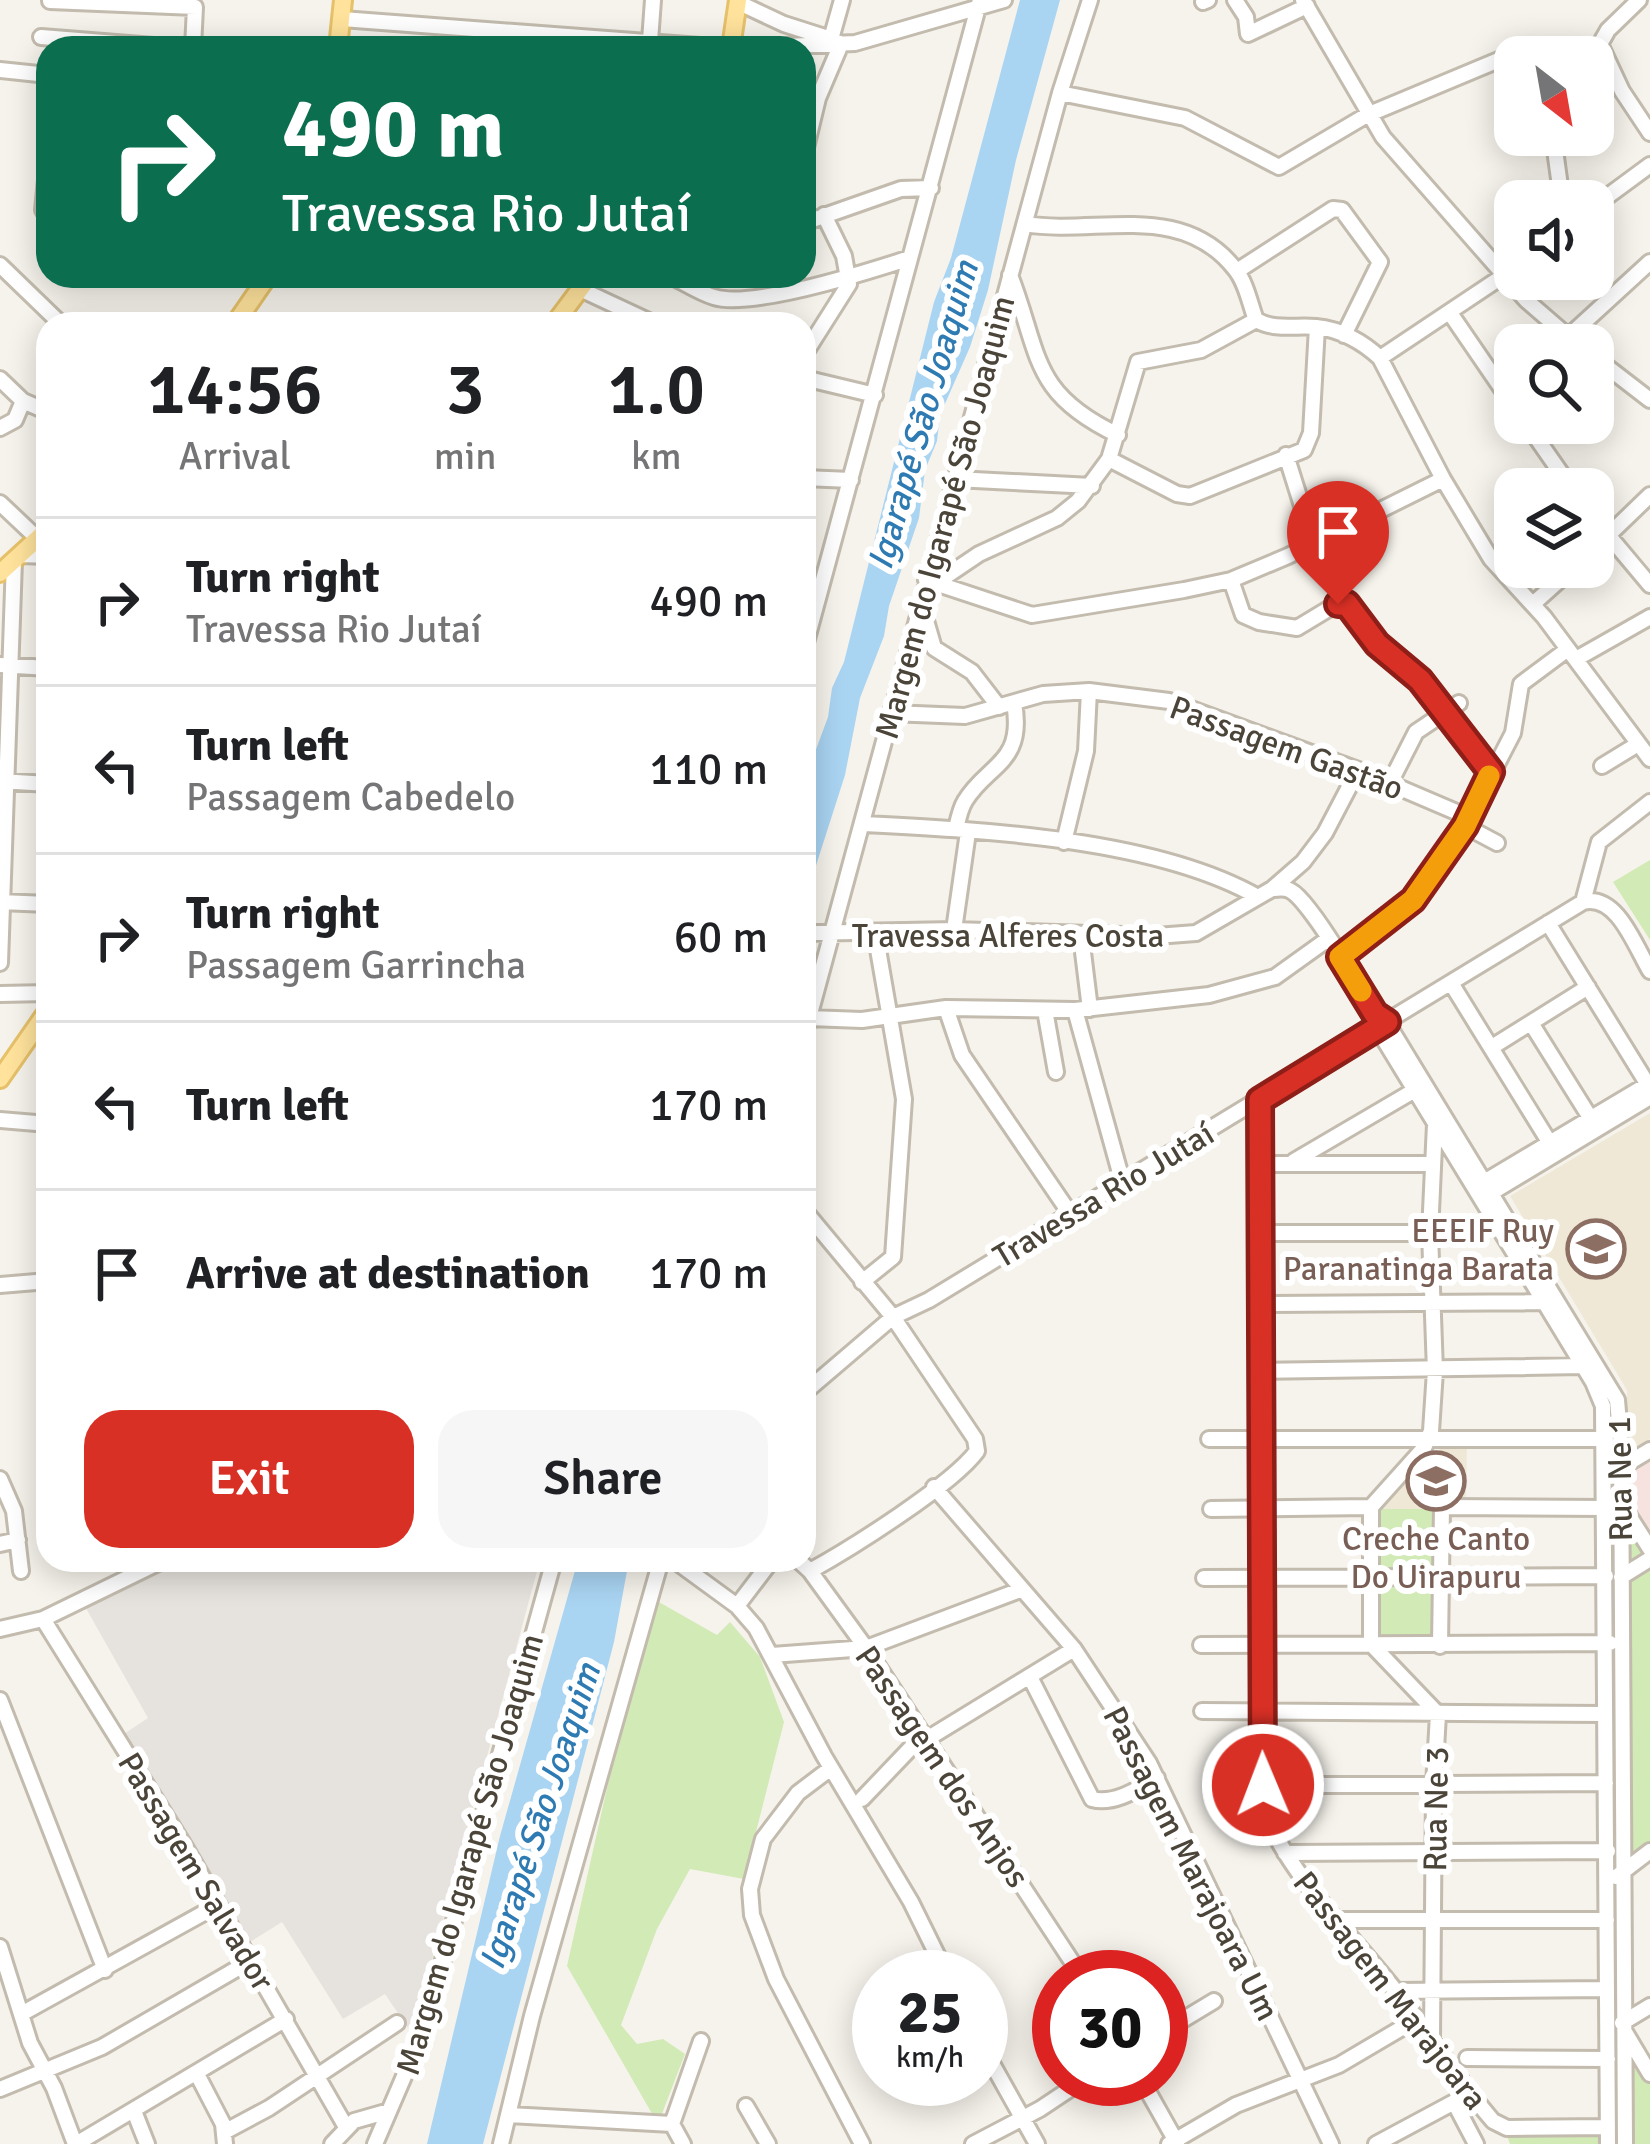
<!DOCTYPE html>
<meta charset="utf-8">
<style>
body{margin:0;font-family:Signika,sans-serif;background:#f6f6f6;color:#202124;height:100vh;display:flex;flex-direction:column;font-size:45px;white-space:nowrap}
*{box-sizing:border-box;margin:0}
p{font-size:39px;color:#757577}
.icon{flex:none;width:66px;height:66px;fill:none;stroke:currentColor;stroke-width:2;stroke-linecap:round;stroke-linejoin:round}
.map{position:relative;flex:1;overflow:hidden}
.drawer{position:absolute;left:36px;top:312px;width:780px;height:1260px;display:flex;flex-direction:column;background:#fff;border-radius:36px;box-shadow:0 6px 30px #0003}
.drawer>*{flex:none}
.banner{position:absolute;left:36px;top:36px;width:780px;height:252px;border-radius:36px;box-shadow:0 6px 30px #0003;background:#0b6e4f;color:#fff;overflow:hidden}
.needle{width:78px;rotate:149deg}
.controls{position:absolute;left:1494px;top:36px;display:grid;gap:24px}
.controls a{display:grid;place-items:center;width:120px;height:120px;border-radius:24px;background:#fff;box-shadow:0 6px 30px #0003;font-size:60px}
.speed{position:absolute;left:852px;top:1950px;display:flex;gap:24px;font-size:60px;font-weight:700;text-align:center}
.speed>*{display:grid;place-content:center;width:156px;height:156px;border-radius:50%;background:#fff;box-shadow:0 6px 30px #0003;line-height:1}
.speed small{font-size:30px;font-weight:400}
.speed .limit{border:18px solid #d22;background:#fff;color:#111}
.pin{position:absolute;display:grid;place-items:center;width:102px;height:102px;color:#fff;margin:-123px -51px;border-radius:50% 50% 50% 0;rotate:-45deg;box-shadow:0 0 12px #0007}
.pin .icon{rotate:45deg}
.me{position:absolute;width:132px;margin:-66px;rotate:359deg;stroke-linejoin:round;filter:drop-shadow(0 0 9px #0008)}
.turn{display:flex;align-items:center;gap:42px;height:252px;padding:0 48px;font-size:54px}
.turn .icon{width:156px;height:156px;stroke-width:2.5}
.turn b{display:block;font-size:84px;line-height:102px}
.eta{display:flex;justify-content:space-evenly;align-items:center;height:204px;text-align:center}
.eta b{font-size:72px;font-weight:600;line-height:84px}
.primary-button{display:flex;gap:24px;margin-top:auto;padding:24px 48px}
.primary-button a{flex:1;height:138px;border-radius:36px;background:#d93025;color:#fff;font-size:48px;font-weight:600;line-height:138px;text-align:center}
.primary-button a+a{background:#f6f6f6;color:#202124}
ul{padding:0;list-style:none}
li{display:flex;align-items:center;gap:36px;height:168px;padding:0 48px;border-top:3px solid #e0e0e0}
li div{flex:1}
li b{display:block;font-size:45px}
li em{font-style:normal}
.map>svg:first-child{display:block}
.industrial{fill:#e6e2dd}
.education{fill:#efe8d6}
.medical{fill:#f6e3e0}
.green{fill:#d2eab5}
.water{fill:#a9d4f2}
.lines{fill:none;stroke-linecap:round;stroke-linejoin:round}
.minor-casing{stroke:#c2bbae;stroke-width:20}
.major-casing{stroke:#e6c16a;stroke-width:22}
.minor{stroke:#fff;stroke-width:14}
.major{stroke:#ffe39c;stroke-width:16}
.route-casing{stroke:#8d1f18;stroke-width:30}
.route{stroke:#d93025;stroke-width:21}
.slow{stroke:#f59e0b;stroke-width:21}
.labels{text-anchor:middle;stroke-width:12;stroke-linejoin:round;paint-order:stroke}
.street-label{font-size:33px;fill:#4b4439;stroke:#fff}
.education-label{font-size:33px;fill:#785e54;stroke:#fff;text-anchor:end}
.water-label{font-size:36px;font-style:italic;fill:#2e7ab2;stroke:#fff}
</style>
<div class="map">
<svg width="1650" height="2144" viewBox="0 0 1650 2144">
<rect width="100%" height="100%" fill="#f6f3ec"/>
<path class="industrial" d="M166,1560h374l-128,474 -27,-40 -42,25 -61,-97 -35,22 -123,-210 24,-16 -65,-115z"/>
<path class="education" d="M1650,1113v326l-24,15 1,-64 -117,-194z
M1467,1444l-1,57h-28l-2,8h-56l63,-63z"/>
<path class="medical" d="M1650,1458v77l-18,-30 -2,-35z"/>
<path class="green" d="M1650,860v80l-37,-58z
M1380,1509h56v131l-58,1z
M1623,1514l27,44v287l-32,28z
M650,1597l67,38 13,-13 30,35 24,65 -40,157 -54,-10 -33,60 -36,96 16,19 26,-5 22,15 -27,70 -91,-158z
M1630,2046l20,35v63h-20z
M1506,2133h96v11h-92z"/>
<path class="water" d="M1020,0h40l-44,160 -28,130 -18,57 -30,68 -3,26 -12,29 -6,48 -30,88 -5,30 -24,62 -15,77 -33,103v45l-8,16v-157l24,-65 4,-29 12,-26 90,-360 17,-44z
M578,1560h51l-15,82 -131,502h-56l73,-308z"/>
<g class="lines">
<defs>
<path id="minor" d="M1235,0l11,17 2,17 59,-28
M1303,0l80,137 143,163 52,45
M1639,0l-31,30 -8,14 22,47 28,42
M50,1l145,6 -2,41
M737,2l47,22 47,15
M1203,2l5,-2
M342,19l385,29
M41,37l138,11
M547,41l29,7
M650,41l3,-41
M741,48l114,-5 149,-43
M0,70l48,5
M1060,93l125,25 94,49 88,-52 158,-66 11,8
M1553,135l9,66
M804,156l14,-58 23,-54 -10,-5 11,-39
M48,160l-5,50 5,6
M1593,207l57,-42
M804,223l97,-34 30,-1
M1025,224c72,12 156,-24 210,45 11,13 15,35 21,51 20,11 39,5 60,7 24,2 47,15 64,31l63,121 48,80 53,58 106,142
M0,265l61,59
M1237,271l96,-62 9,1 38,52 -36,73
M1010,275c31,80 20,118 108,160
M671,276c14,7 29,17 43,21 38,12 156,-26 196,-39
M580,289l75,35
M1450,313l65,95
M1568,337l82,-75
M804,355l45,-71 -5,-28 -20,-41
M1593,356l57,44
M1380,358l135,-90
M804,378l71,17
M0,379l23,22 25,11
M1526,423l46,66
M0,428l15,-8 8,-19
M1286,455l28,89
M1109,459l68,35 13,2 114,-46 7,-17 6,-106
M804,478l47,2
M955,479l137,7
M0,503l38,36
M1593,517l57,68
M1593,550l57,-55
M21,555l27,1
M926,580l106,35 152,-25 47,-10 57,-24 155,-77
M1231,580l12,35 16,7 38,6 43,-26 7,2 30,39 43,37 71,92
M936,583l43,-29 78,-36 21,-17 31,-42 29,-97 63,-12 55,-30
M1533,604l41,-37
M922,607l12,41 38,24 27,35
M804,650l176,-650
M1576,659l74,-42
M0,665l48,3
M890,713l75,3 78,-22 46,-3 80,10 189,69 110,47
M1602,766l36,-22
M0,781l48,3
M1390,783l26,-51 43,-29
M863,824c117,6 291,14 395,73
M1465,826l32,17
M956,829c2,-9 4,-20 9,-28 22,-37 60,-37 49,-98
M1064,842l22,-91 3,-60
M1272,889c7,0 13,-2 19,2 19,10 83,115 86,137l216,354 10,24 5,738
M0,902l48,2
M1583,902l16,-60 51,-40
M1548,923l102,165
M954,930l14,-98
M804,933l150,-3 202,6 40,-3 76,-44 31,-27 22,-29 33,-63
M1081,936l9,73
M1340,957l73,-57 52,-74 48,-93 8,-49 47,-35
M0,963l14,-402
M1451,983l105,170
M0,994l48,-1
M946,1008l16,47 107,157
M1045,1010l11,62
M1075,1010l47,170
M1375,1014l12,9 230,377 4,45 4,699
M809,1018l53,2 84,-12 129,2 134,-15 66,-18 53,-38
M1531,1023l60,96
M804,1036l256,-943 30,-93
M1492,1047l96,-60
M1260,1100l3,696c3,57 99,150 135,198 32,41 60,87 95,127l14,7 101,-1
M0,1120l48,4
M1294,1161l121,-71
M1263,1164h169
M1479,1185l171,-102
M1486,1196l164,-99
M804,1210l89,107 82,122 2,12c-25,34 -127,98 -167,120
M1260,1233h170
M862,1282l31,-25 11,-158 -29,-167
M0,1285l48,-4
M1261,1304l283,-2
M1259,1371l325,-5
M804,1393l89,-76 36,-17 654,-398c34,-9 52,44 67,69
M1209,1439h397
M1620,1468l30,-18
M0,1479l14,32 7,60
M934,1487l140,162 75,114 182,381
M1621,1503l29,46
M1211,1509l160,-2
M0,1544l18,-4
M674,1560l63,46 19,22 68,128 87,146 37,75
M798,1560l12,11 56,77 216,329
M1621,1577l29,-18
M1204,1578l402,-2
M737,1606l35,-46
M43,1619l142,228 161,280
M0,1629l43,-10 121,-59
M1201,1645l409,-2
M1440,1646l2,-139 164,1
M772,1655l94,-7 154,-58
M1030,1677l62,122c22,6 46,-10 65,-21
M0,1700l105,270
M1202,1711l403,3
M927,1739l147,-90
M831,1768l-33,25 -35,46 -13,50 2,26 24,64 86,165
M1263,1785l343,-2
M862,1799l62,-65
M1285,1853l323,-2
M1616,1877l34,-26
M1338,1920h269
M0,1947l30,96 24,45 21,56
M1396,1991l211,-2
M21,2014l197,-109
M1622,2023l28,-17
M1625,2032l25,42
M1161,2033l53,-32
M1432,2039l2,-254 4,-71 -67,-70v-137l53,-59 7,-17 4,-60 -5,-138 5,-109
M981,2044l56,100
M1467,2058l141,1
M197,2074l26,50 2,20
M1141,2079l36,64
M0,2089l102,-42 150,-87
M1454,2102l22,42
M746,2106l22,38
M134,2111l13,33
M509,2115l163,9 11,20
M672,2124l29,-83
M226,2131l43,-23 128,-85
M76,2144l210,-125
M332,2144l22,-23 35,-10
M375,2144l48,-112 131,-472
M501,2144l31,-128 129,-456
M973,2144l67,-35 45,-30
M1169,2144l67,-39 103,-40 78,-46
M1376,2144l95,-51"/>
<path id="major" d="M338,48l5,-48
M731,48l7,-48
M235,324l33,-48
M554,324l36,-48
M0,573l48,-44
M0,1079l48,-69"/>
</defs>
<use href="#minor" class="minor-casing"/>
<use href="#major" class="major-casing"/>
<use href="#minor" class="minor"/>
<use href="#major" class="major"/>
</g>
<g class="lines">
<defs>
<path id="route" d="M1263,1785l-3,-685 127,-78 -12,-8 -35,-57 73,-57 52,-74 26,-54 -71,-92 -43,-36 -30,-40h-9"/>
</defs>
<use href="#route" class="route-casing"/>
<use href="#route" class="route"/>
<path class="slow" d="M1361,991l-21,-34 73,-57 52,-74 24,-50"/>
</g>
<defs>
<symbol id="school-ring" viewBox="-11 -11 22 22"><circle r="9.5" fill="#fff" stroke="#8d6e63" stroke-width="1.5"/><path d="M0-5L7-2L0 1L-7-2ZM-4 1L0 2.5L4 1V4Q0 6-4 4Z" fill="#8d6e63"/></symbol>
</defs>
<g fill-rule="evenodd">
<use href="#school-ring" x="1563" y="1216" width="66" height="66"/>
<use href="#school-ring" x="1403" y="1448" width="66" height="66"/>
</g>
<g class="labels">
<g class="street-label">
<text transform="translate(944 517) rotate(-75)" y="12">Margem do Igarapé São Joaquim</text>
<text transform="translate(1287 747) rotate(20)" y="12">Passagem Gastão</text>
<text x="1008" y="947">Travessa Alferes Costa</text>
<text transform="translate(1103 1194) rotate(-31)" y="12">Travessa Rio Jutaí</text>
<text transform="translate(1619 1479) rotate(-91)" y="12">Rua Ne 1</text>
<text transform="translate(943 1766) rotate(56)" y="12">Passagem dos Anjos</text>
<text transform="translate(1435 1809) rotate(-89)" y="12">Rua Ne 3</text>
<text transform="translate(469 1854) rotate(-74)" y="12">Margem do Igarapé São Joaquim</text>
<text transform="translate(1192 1863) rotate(63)" y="12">Passagem Marajoara Um</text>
<text transform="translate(197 1871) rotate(59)" y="12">Passagem Salvador</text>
<text transform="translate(1391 1990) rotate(52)" y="12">Passagem Marajoara</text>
</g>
<g class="education-label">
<text x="1554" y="1242">EEEIF Ruy<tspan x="1554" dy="38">Paranatinga Barata</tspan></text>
<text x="1436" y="1550" text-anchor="middle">Creche Canto<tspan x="1436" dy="38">Do Uirapuru</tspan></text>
</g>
<g class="water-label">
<text transform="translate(922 415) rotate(-74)" y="13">Igarapé São Joaquim</text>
<text transform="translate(539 1816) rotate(-72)" y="13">Igarapé São Joaquim</text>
</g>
</g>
</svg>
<div class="controls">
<a><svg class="needle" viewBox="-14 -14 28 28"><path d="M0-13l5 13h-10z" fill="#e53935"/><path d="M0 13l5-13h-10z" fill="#757577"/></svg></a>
<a><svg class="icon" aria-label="sound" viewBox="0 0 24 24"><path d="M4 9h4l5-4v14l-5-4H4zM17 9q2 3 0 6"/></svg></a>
<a><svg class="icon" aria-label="search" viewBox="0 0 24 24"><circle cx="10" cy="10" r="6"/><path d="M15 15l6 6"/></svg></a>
<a><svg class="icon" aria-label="layers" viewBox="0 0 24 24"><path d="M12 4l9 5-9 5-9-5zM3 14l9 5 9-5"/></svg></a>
</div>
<div class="speed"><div>25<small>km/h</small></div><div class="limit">30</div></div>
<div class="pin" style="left:1338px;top:604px;background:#d93025"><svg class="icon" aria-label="arrive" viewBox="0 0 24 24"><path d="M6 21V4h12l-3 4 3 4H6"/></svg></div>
<svg class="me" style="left:1263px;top:1785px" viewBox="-20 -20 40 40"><circle r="17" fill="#d93025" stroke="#fff" stroke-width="3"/><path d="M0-11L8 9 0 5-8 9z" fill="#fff"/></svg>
<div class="banner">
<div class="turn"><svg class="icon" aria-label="right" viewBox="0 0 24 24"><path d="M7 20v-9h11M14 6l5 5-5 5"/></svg><div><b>490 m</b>Travessa Rio Jutaí</div></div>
</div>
<section class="drawer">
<div class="eta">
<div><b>14:56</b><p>Arrival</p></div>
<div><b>3</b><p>min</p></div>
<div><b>1.0</b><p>km</p></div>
</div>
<ul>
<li><svg class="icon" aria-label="right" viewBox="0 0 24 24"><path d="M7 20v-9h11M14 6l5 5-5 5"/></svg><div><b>Turn right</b><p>Travessa Rio Jutaí</p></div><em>490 m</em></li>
<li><svg class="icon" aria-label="left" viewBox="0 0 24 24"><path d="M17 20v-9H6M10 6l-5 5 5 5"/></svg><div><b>Turn left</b><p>Passagem Cabedelo</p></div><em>110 m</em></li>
<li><svg class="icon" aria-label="right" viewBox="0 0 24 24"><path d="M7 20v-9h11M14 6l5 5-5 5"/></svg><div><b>Turn right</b><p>Passagem Garrincha</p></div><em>60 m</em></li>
<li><svg class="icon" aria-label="left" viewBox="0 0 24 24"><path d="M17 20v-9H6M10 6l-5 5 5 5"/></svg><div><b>Turn left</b></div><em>170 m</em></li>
<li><svg class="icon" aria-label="arrive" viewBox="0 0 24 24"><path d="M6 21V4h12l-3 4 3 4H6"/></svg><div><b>Arrive at destination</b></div><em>170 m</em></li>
</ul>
<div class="primary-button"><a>Exit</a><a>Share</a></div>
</section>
</div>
